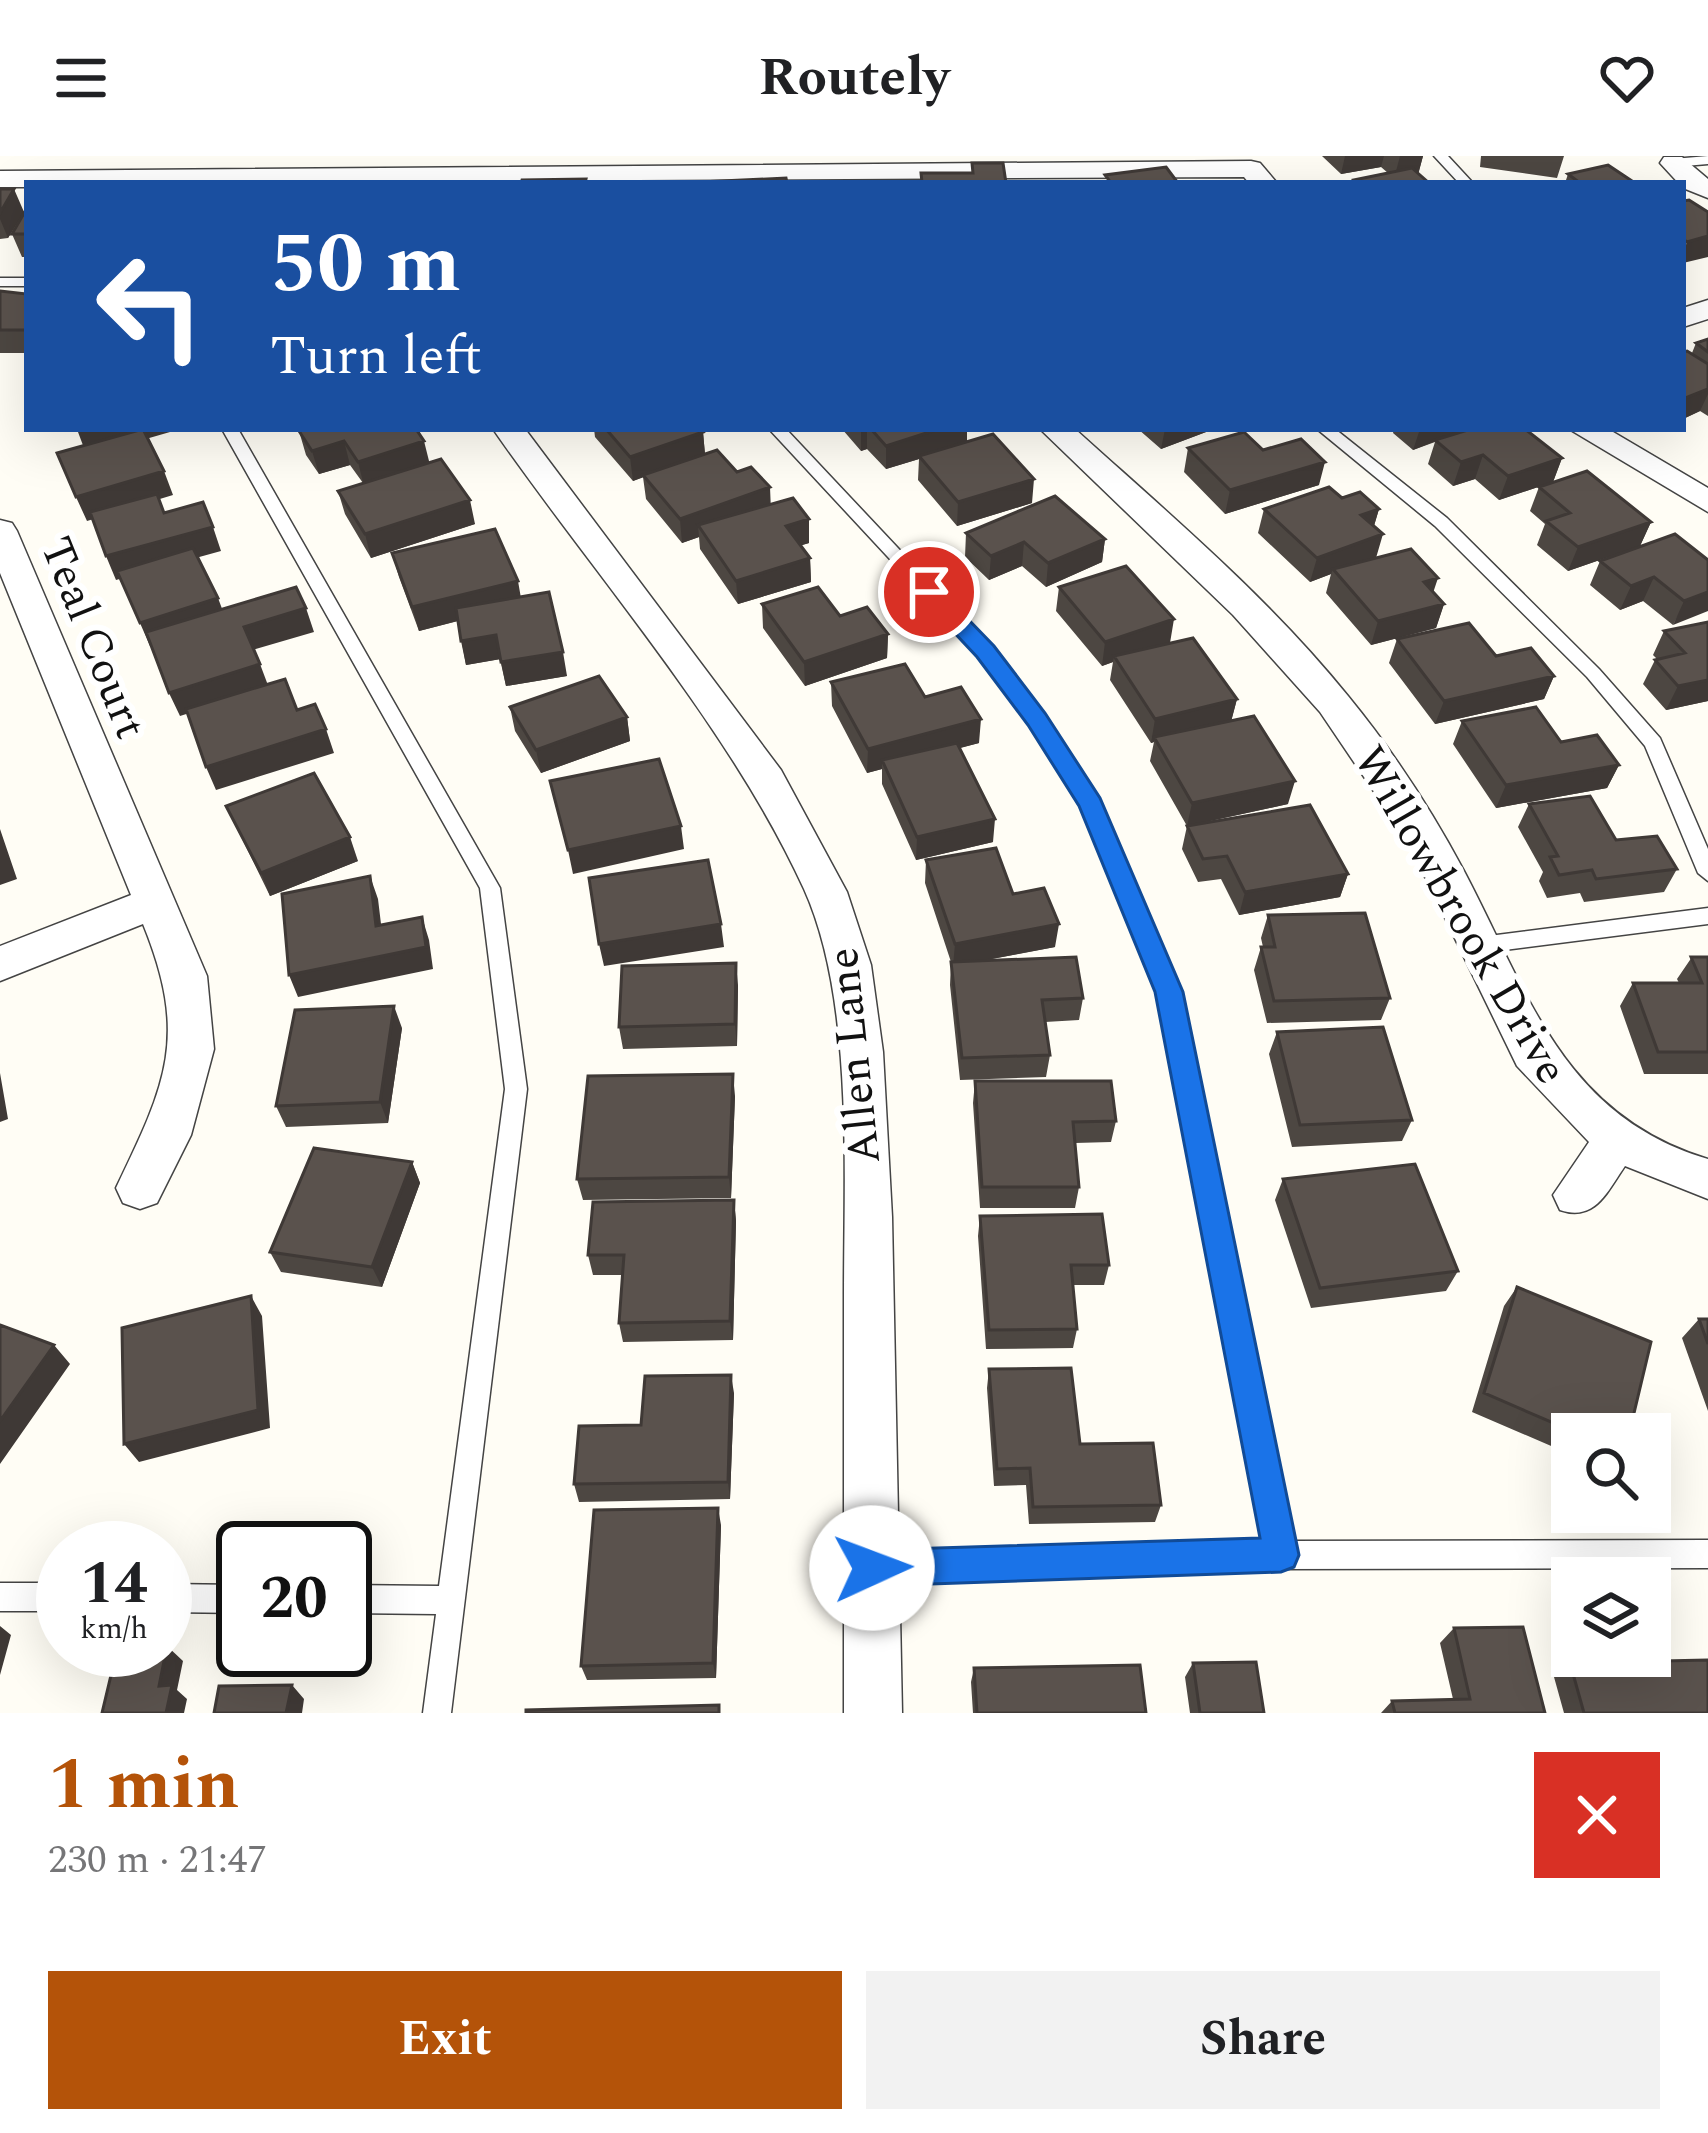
<!DOCTYPE html>
<meta charset="utf-8">
<style>
body{margin:0;font-family:Spectral,serif;background:#f2f2f2;color:#202124;height:100vh;display:flex;flex-direction:column;font-size:45px;white-space:nowrap}
*{box-sizing:border-box;margin:0}
p{font-size:39px;color:#757577}
.icon{flex:none;width:66px;height:66px;fill:none;stroke:currentColor;stroke-width:2;stroke-linecap:round;stroke-linejoin:round}
.map{position:relative;height:1557px;overflow:hidden}
.side{display:flex;flex-direction:column;background:#fff;flex:1}
.side>*{flex:none}
.hud{position:absolute;left:24px;top:24px;width:1662px;height:252px;border-radius:0px;box-shadow:0 12px 48px #0002;background:#1a4fa0;color:#fff;overflow:hidden}
.buttons{position:absolute;left:1551px;top:1257px;display:grid;gap:24px}
.buttons a{display:grid;place-items:center;width:120px;height:120px;border-radius:0px;background:#fff;box-shadow:0 12px 48px #0002;font-size:60px}
.speed{position:absolute;left:36px;top:1365px;display:flex;gap:24px;font-size:60px;font-weight:700;text-align:center}
.speed>*{display:grid;place-content:center;width:156px;height:156px;border-radius:50%;background:#fff;box-shadow:0 12px 48px #0002;line-height:1}
.speed small{font-size:30px;font-weight:400}
.speed .limit{border:6px solid #111;border-radius:18px;background:#fff;color:#111}
.pin{position:absolute;display:grid;place-items:center;width:102px;height:102px;color:#fff;margin:-51px;border:6px solid #fff;border-radius:50%;box-shadow:0 3px 12px #0007}
.me{position:absolute;width:132px;margin:-66px;rotate:88deg;stroke-linejoin:round;filter:drop-shadow(0 0 9px #0008)}
.turn{display:flex;align-items:center;gap:42px;height:252px;padding:0 48px;font-size:54px}
.turn .icon{width:156px;height:156px;stroke-width:2.5}
.turn b{display:block;font-size:84px;line-height:102px}
.round{display:grid;place-items:center;flex:none;width:126px;height:126px;border-radius:0px;background:#f2f2f2}
.headline{display:flex;align-items:center;justify-content:space-between;height:204px;padding:0 48px}
h1{font-size:72px;font-weight:700;line-height:90px;color:#b45309}
.button{display:flex;gap:24px;margin-top:auto;padding:24px 48px}
.button a{flex:1;height:138px;border-radius:0px;background:#b45309;color:#fff;font-size:48px;font-weight:700;line-height:138px;text-align:center}
.button a+a{background:#f2f2f2;color:#202124}
header{display:flex;justify-content:space-between;align-items:center;height:156px;padding:0 48px;background:#fff;font-size:54px;font-weight:700}
.map>svg:first-child{display:block}
.lines{fill:none;stroke-linecap:round;stroke-linejoin:round}
.lane-casing{stroke:#444;stroke-width:3}
.street-casing{stroke:#444;stroke-width:3}
.lane{fill:#fff;fill-rule:evenodd}
.street{fill:#fff;fill-rule:evenodd}
.wall{fill:#4d4742}
.shaded-wall{fill:#3f3936}
.building{fill:#5a524d;stroke:#3f3936;stroke-width:3}
.route{fill:#1a73e8;stroke:#114b97;stroke-width:3}
.labels{text-anchor:middle;stroke-width:12;stroke-linejoin:round;paint-order:stroke}
.street-label{font-size:45px;fill:#111;stroke:#fff}
</style>
<header><svg class="icon" aria-label="menu" viewBox="0 0 24 24"><path d="M4 6h16M4 12h16M4 18h16"/></svg>Routely<svg class="icon" aria-label="heart" viewBox="0 0 24 24"><path d="M12 20l-8-8c-3-5 5-10 8-4 3-6 11-1 8 4z"/></svg></header>
<div class="map">
<svg width="1708" height="1557" viewBox="0 0 1708 1557">
<rect width="100%" height="100%" fill="#fffdf5"/>
<g class="lines">
<defs>
<path id="lane" d="M1434,0h14l25,27h-14z
M1708,0v8l-35,3 -7,-4 7,-4z
M0,122h27v8h-27z
M222,273h16l262,459 27,201 -76,624h-28l13,-99 -91,-1v-28l94,1 66,-497 -25,-201z
M769,273h17l205,218 53,67 57,90 79,187 112,550 416,-1v28l-427,1 -407,13 -10,-4 -4,-10 4,-10 10,-4 391,-12 -107,-551 -76,-186 -52,-81 -51,-69z
M1317,273h18l112,89 152,151 61,69 48,111v32l-10,-8 -53,-127 -58,-69 -152,-151z
M1708,752v16l-227,29 -7,-2 -4,-6 4,-6 7,-2z
M0,1427h63v28h-63z
M165,1428l78,1v28l-78,-1z"/>
<path id="street" d="M1664,1h18l26,22v19l-25,-10 -23,-25z
M1251,5l9,2 17,20h-28l-5,-6 -1217,6v4h-27v-16z
M1708,144v19l-25,8v-19z
M493,273h32l256,341 66,122 24,73 12,87 9,165 10,496h-58c0,-140 0,-279 0,-419 0,-121 10,-295 -40,-405 -74,-162 -209,-313 -311,-460z
M1040,273h35c94,85 193,168 273,267 45,55 83,113 116,175 63,119 98,245 244,288v40l-83,-33c-18,26 -30,56 -65,44l-7,-15 36,-53 -72,-76 -109,-224 -88,-130 -87,-97z
M1569,273h39l100,59v24z
M0,364l12,3 5,8 190,445 7,73 -23,86 -34,68 -17,6 -17,-6 -7,-15c50,-104 73,-151 27,-264l-143,57v-35l131,-51 -131,-322z"/>
</defs>
<use href="#lane" class="lane-casing"/>
<use href="#street" class="street-casing"/>
<use href="#lane" class="lane"/>
<use href="#street" class="street"/>
</g>
<path class="wall" d="M1322,0h101l-5,18 11,9h-76l1,-3 34,-7 -7,-6 -40,7z
M1481,0h83l-7,22 -77,-11z
M1568,18l67,9h-70z
M0,33l24,23 -16,26 -8,1z
M27,52v49h-5l-10,-23z
M0,135l27,3v59h-27z
M1708,183v77l-8,-5 -17,8v-67l9,1 4,-10z
M594,273h106l3,3 2,22 32,18 33,32 39,15v24l-8,2 9,13 1,24 -73,22 -38,-55 -1,-12 -17,6 -36,-44 -3,-22 -10,4 -38,-44z
M842,273h125v13l65,61 -75,23 -39,-46 1,-21 -33,10 -19,-20 -6,2z
M1138,273h76l-53,20z
M1394,273h72l-18,7 114,22 -9,24 -54,18 -24,-21 -22,7 -25,-22 7,-22 -22,8 -20,-17z
M299,275l130,31 46,62 -104,34 -26,-44 -7,-23 25,-8 -13,-18 -31,9 -13,-19z
M1188,292l75,2 56,35 -94,29 -41,-42z
M1539,331l112,35 -11,24 -72,25 -31,-26 8,-21 -15,-13z
M1342,342l37,11 -5,17 1,32 59,35 10,11 -8,24 -65,17 -45,-52 5,-19 -21,8 -52,-49 6,-24z
M966,377l139,6 -3,23 -56,25 -24,-21 -33,14 -24,-23z
M392,397l129,44 46,79 -61,10 -6,-27 -34,6 -8,-44 -39,10 -20,-54z
M1708,404l-35,65 -30,-24 -23,9 -30,-25 10,-24z
M1059,431l111,56 67,56 -6,22 57,83 -92,20 152,50 -8,23 -101,18 -18,-36 -23,3 -16,-33 5,-23 -37,-65 4,-19 -3,1 -41,-63 3,-18 -11,4 -46,-55z
M762,448l78,12 48,18 -1,24 -82,28 -42,-58z
M1708,466v79l-42,9 -23,-26 12,-24 2,-1 -4,-4 11,-24z
M1397,483l99,17 58,20 -10,23 -109,25 -46,-61z
M831,526l94,15 54,46 -20,5 34,94 -77,18 -34,-76v-15l-15,4 -35,-67z
M510,551l117,10 3,24 -89,32 -26,-42z
M1462,565l99,21 58,23 -12,23 -111,20 -43,-64z
M1529,648l87,36 61,29 -13,23 -80,10 -4,-9 -33,5 -8,-17 4,-9 -25,-45z
M226,650l132,55 -88,35z
M926,704l87,34 42,53 -73,14 101,37 -4,22 -34,2 5,33 -4,22 -86,3 -10,-95 1,-23 -26,-79z
M1268,759l122,83 -9,22 -114,3 -13,-53 7,-23h2l-2,-9z
M1692,801h16v117h-64l-24,-68 13,-23h46l-2,-4z
M738,829l-1,61 -114,3 -4,-22z
M402,872l-14,95 -102,4 -10,-21z
M1277,876l135,88 -10,21 -110,6 -23,-93z
M975,925l141,40 -5,21 -36,1 4,44 -4,21h-95l-7,-105z
M735,940l-4,102 -148,2 -6,-21z
M412,1006l8,21 -38,104 -101,-15 -11,-20z
M1283,1023l175,92 -12,20 -135,17 -36,-108z
M734,1044l2,21 -3,119 -110,2 -4,-19 3,-48h-29l-5,-20z
M980,1060l129,49 -5,20h-31l4,44 -4,19 -87,1 -8,-113z
M1517,1131l112,147h-57v21l-100,-43 32,-106z
M1699,1163h9v92l-26,-73z
M989,1213l91,75 81,61 -6,17 -126,2 -3,-39 -32,1 -7,-98z
M734,1237l-4,106 -151,3 -5,-18 67,-59z
M721,1369l-5,153 -129,2 -6,-14z
M1454,1472l91,85h-164l11,-12 61,-2 -13,-56z
M1193,1507l71,50h-74l-5,-36z
M1570,1507l138,50h-144l-10,-36z
M974,1512l172,45h-173l-2,-31z"/>
<path class="shaded-wall" d="M1345,0h39l-3,11 -40,7z
M1400,0h23l-5,19 -24,4z
M14,33l10,23 -16,26 -8,-19v-6z
M1708,80v21l-25,6v-10l4,-11z
M1708,233v5l-8,17 -17,8v-20z
M88,273h81l1,3 -83,24 -9,-24z
M861,273h6v20l-6,2z
M939,273h28v14l-48,13v3l-33,10v-23z
M1165,273h49l-53,20z
M1420,273h46l-53,21z
M703,276l2,23 -72,26 -3,-24z
M344,285l6,24 -31,9 -7,-23z
M424,285l6,24 -66,21 -6,-24z
M1483,299l-8,24 -22,7 8,-24z
M1562,302l-9,24 -54,18 9,-24z
M1325,306l-6,23 -94,29 5,-24z
M164,315l9,24 -86,26 -11,-24z
M1034,323l-2,24 -75,23 1,-24z
M770,331l1,24 -73,14 1,12 -17,6 -2,-24z
M470,344l5,24 -104,34 -6,-24z
M1379,353l-7,23 -11,-17z
M809,363v24l-22,7 -1,-24z
M1651,366l-11,24 -72,25 10,-24z
M213,371l8,24 -105,29 -10,-24z
M1383,378l-7,24 -43,11 -2,5 -21,8 7,-24z
M1105,383l-3,23 -56,25 2,-24z
M1024,386l-2,24 -33,14 2,-24z
M810,402l1,24 -73,22 -2,-23z
M1654,421l-11,24 -23,9 11,-24z
M1438,422l-8,24 -6,-20z
M518,425l4,23 -103,27 -7,-24z
M1708,436v19l-35,14 11,-24z
M218,442l9,24 -77,24 -10,-23z
M1444,448l-8,24 -65,17 7,-24z
M306,452l8,24 -62,18 -8,-23z
M1174,463l-4,24 -56,13 -1,6 -11,4 3,-24z
M888,478l-1,24 -82,28 -1,-24z
M496,479l5,24 -35,6 -5,-24z
M563,496l4,24 -61,10 -5,-24z
M260,508l9,24 -89,28 -11,-23z
M1554,520l-10,23 -109,25 9,-23z
M1708,524v21l-42,9 12,-24z
M1237,543l-6,23 -77,15v5l-3,1 4,-24z
M627,561l3,24 -89,32 -5,-23z
M981,563l-2,24 -93,25 -4,-8v9l-15,4 1,-24z
M326,573l8,24 -118,37 -10,-23z
M1619,609l-12,23 -111,20 10,-23z
M1295,625l-7,23 -101,22 5,-23z
M995,663l-2,23 -77,18 1,-23z
M681,670l3,23 -111,25 -5,-24z
M0,673l17,50 -17,6z
M350,681l8,24 -88,35 -9,-23z
M1348,718l-8,23 -101,18 6,-23z
M370,720l8,23 6,50 -8,-23z
M422,761l7,23 4,29 -135,28 -9,-22z
M721,768l3,23 -120,19 -5,-22z
M1059,768l-4,23 -102,19 2,-22z
M736,807l2,22 -1,61 -2,-22z
M394,850l8,22 -14,95 -8,-21z
M0,917l8,46 -8,3z
M733,918l2,22 -4,102 -2,-21z
M412,1006l8,21 -38,104 -10,-20z
M734,1044l2,21 -3,119 -3,-19z
M251,1140l11,20 8,112 -131,34 -15,-18z
M54,1189l16,19 -70,100v-43z
M731,1219l3,18 -4,106 -2,-17z
M718,1352l3,17 -5,153 -3,-15z
M0,1470l11,9 -11,40z
M167,1490l16,15 -6,29 10,9 -3,14h-18l-7,-27z
M292,1529l12,14 -2,14h-16z"/>
<path class="building" d="M972,7h31l3,20h-84l-1,-10h52z
M1608,9l27,18h-55l-12,-9z
M1166,11l12,16h-67l-6,-8z
M1412,12l17,15h-72l-3,-3z
M786,22l1,5h-86v-1z
M586,23l-1,4h-64l1,-3z
M0,33h14l-14,24z
M1689,44l19,12v24l-21,6 -4,-3v-38z
M27,52v26h-15z
M0,135l27,3 -1,36h-26z
M1708,183v13l-12,-9z
M1687,195l21,13v25l-25,10v-47z
M143,273l21,42 -88,26 -19,-44z
M307,273h109l8,12 -66,21 -14,-21 -32,10 -13,-20z
M606,273h94l3,3 -73,25z
M871,273h68l-53,17z
M1471,273h54l37,29 -54,18 -25,-21 -22,7 -26,-22z
M1244,276l19,18 38,-11 24,23 -95,28 -42,-42z
M993,278l41,45 -76,23 -39,-46z
M717,294l20,22 14,-5 19,20 -90,32 -37,-44z
M441,303l29,41 -105,34 -27,-43z
M1587,315l64,51 -73,25 -32,-26 24,-8 -31,-26z
M1329,331l13,11 18,-6 19,17 -18,6 22,19 -66,24 -53,-49z
M157,338l7,19 39,-11 10,25 -107,29 -16,-44z
M1055,340l50,43 -57,24 -24,-21 -33,14 -25,-23z
M793,342l16,21 -23,7 24,32 -74,23 -38,-56z
M495,373l23,52 -106,26 -20,-54z
M1675,378l33,26v32l-24,9 -30,-24 -23,9 -31,-25z
M193,392l25,50 -78,25 -23,-52z
M1411,393l27,29 -14,4 20,22 -66,17 -45,-52z
M1126,410l48,53 -69,23 -46,-55z
M296,431l10,21 -62,19 16,37 -91,29 -23,-61z
M818,431l22,29 27,-9 21,27 -84,28 -42,-58z
M549,436l14,60 -62,10 -5,-27 -35,6 -5,-33z
M1708,466v58l-30,6 -23,-26 30,-7 -21,-22z
M1469,467l27,33 35,-8 23,28 -110,25 -47,-62z
M1193,482l44,61 -82,20 -41,-63z
M905,508l20,33 36,-10 20,32 -113,30 -37,-67z
M599,520l28,41 -91,33 -26,-43z
M285,523l12,31 18,-6 11,25 -120,38 -20,-58z
M1536,551l25,35 36,-7 22,30 -113,20 -44,-64z
M1254,560l41,65 -103,22 -38,-66z
M957,587l38,76 -78,18 -35,-77z
M659,603l22,67 -113,24 -18,-69z
M314,617l36,64 -89,36 -35,-67z
M1590,640l26,44 41,-4 20,33 -81,10 -4,-9 -33,5 -9,-18 8,-1 -29,-52z
M1310,649l38,69 -103,18 -18,-36 -24,3 -16,-33z
M996,692l17,46 31,-6 15,36 -104,20 -29,-84z
M708,704l13,64 -122,20 -10,-66z
M370,720l6,50 46,-9 4,30 -137,28 -7,-81z
M1365,757l25,85 -116,3 -13,-54h14l-7,-32z
M1076,801l7,41 -41,2 8,55 -88,3 -11,-96z
M1691,801h17v95h-50l-25,-69h69z
M736,807l-1,61 -116,3 3,-61z
M394,850l-14,96 -104,4 19,-96z
M1383,871l29,93 -112,5 -23,-93z
M733,918l-4,103 -152,2 11,-103z
M975,925h136l5,40 -43,1 6,65h-97z
M314,992l98,14 -40,105 -102,-15z
M1415,1008l43,107 -138,17 -37,-109z
M734,1044l-4,121 -111,2 5,-68h-36l5,-53z
M1102,1058l7,51h-38l6,64 -88,1 -9,-114z
M1517,1131l134,55 -22,92h-50l-95,-41z
M251,1140l7,114 -134,34 -2,-116z
M1699,1163h9v25z
M0,1169l54,20 -54,76z
M1071,1212l9,76 73,-1 8,62 -128,2 -3,-39 -33,1 -8,-100z
M731,1219l-3,107 -154,2 5,-58 62,-1 4,-49z
M718,1352l-5,155 -132,3 13,-156z
M1523,1471l22,86h-150l-3,-12 78,-2 -16,-71z
M165,1490h2l-8,40 13,-1 -6,28h-64l15,-63h48z
M1708,1504v53h-124l-14,-50z
M1256,1506l8,51h-64l-7,-50z
M1140,1509l6,48h-169l-3,-45z
M292,1529l-6,28h-72l5,-27z
M719,1549v8h-193v-3z"/>
<path class="route" d="M929,429l8,2 57,59 51,67 55,85 83,194 116,563 -5,12 -13,5 -409,14 -13,-6 -5,-12 5,-13 13,-5 388,-12 -105,-546 -76,-186 -51,-81 -51,-68 -56,-60 -3,-5z"/>
<g class="labels">
<g class="street-label">
<text transform="translate(95 481) rotate(68)" y="16">Teal Court</text>
<text transform="translate(1462 758) rotate(60)" y="16">Willowbrook Drive</text>
<text transform="translate(852 900) rotate(-96)" y="16">Allen Lane</text>
</g>
</g>
</svg>
<div class="buttons">
<a><svg class="icon" aria-label="search" viewBox="0 0 24 24"><circle cx="10" cy="10" r="6"/><path d="M15 15l6 6"/></svg></a>
<a><svg class="icon" aria-label="layers" viewBox="0 0 24 24"><path d="M12 4l9 5-9 5-9-5zM3 14l9 5 9-5"/></svg></a>
</div>
<div class="speed"><div>14<small>km/h</small></div><div class="limit">20</div></div>
<div class="pin" style="left:929px;top:436px;background:#d93025"><svg class="icon" aria-label="arrive" viewBox="0 0 24 24"><path d="M6 21V4h12l-3 4 3 4H6"/></svg></div>
<svg class="me" style="left:872px;top:1412px" viewBox="-20 -20 40 40"><circle r="19" fill="#fff"/><path d="M0-13L10 11 0 6-10 11z" fill="#1a73e8"/></svg>
<div class="hud">
<div class="turn"><svg class="icon" aria-label="left" viewBox="0 0 24 24"><path d="M17 20v-9H6M10 6l-5 5 5 5"/></svg><div><b>50 m</b>Turn left</div></div>
</div>
</div>
<section class="side">
<div class="headline"><div><h1>1 min</h1><p>230 m · 21:47</p></div><a class="round" style="background:#d93025;color:#fff"><svg class="icon" aria-label="close" viewBox="0 0 24 24"><path d="M6 6l12 12M18 6L6 18"/></svg></a></div>
<div class="button"><a>Exit</a><a>Share</a></div>
</section>
